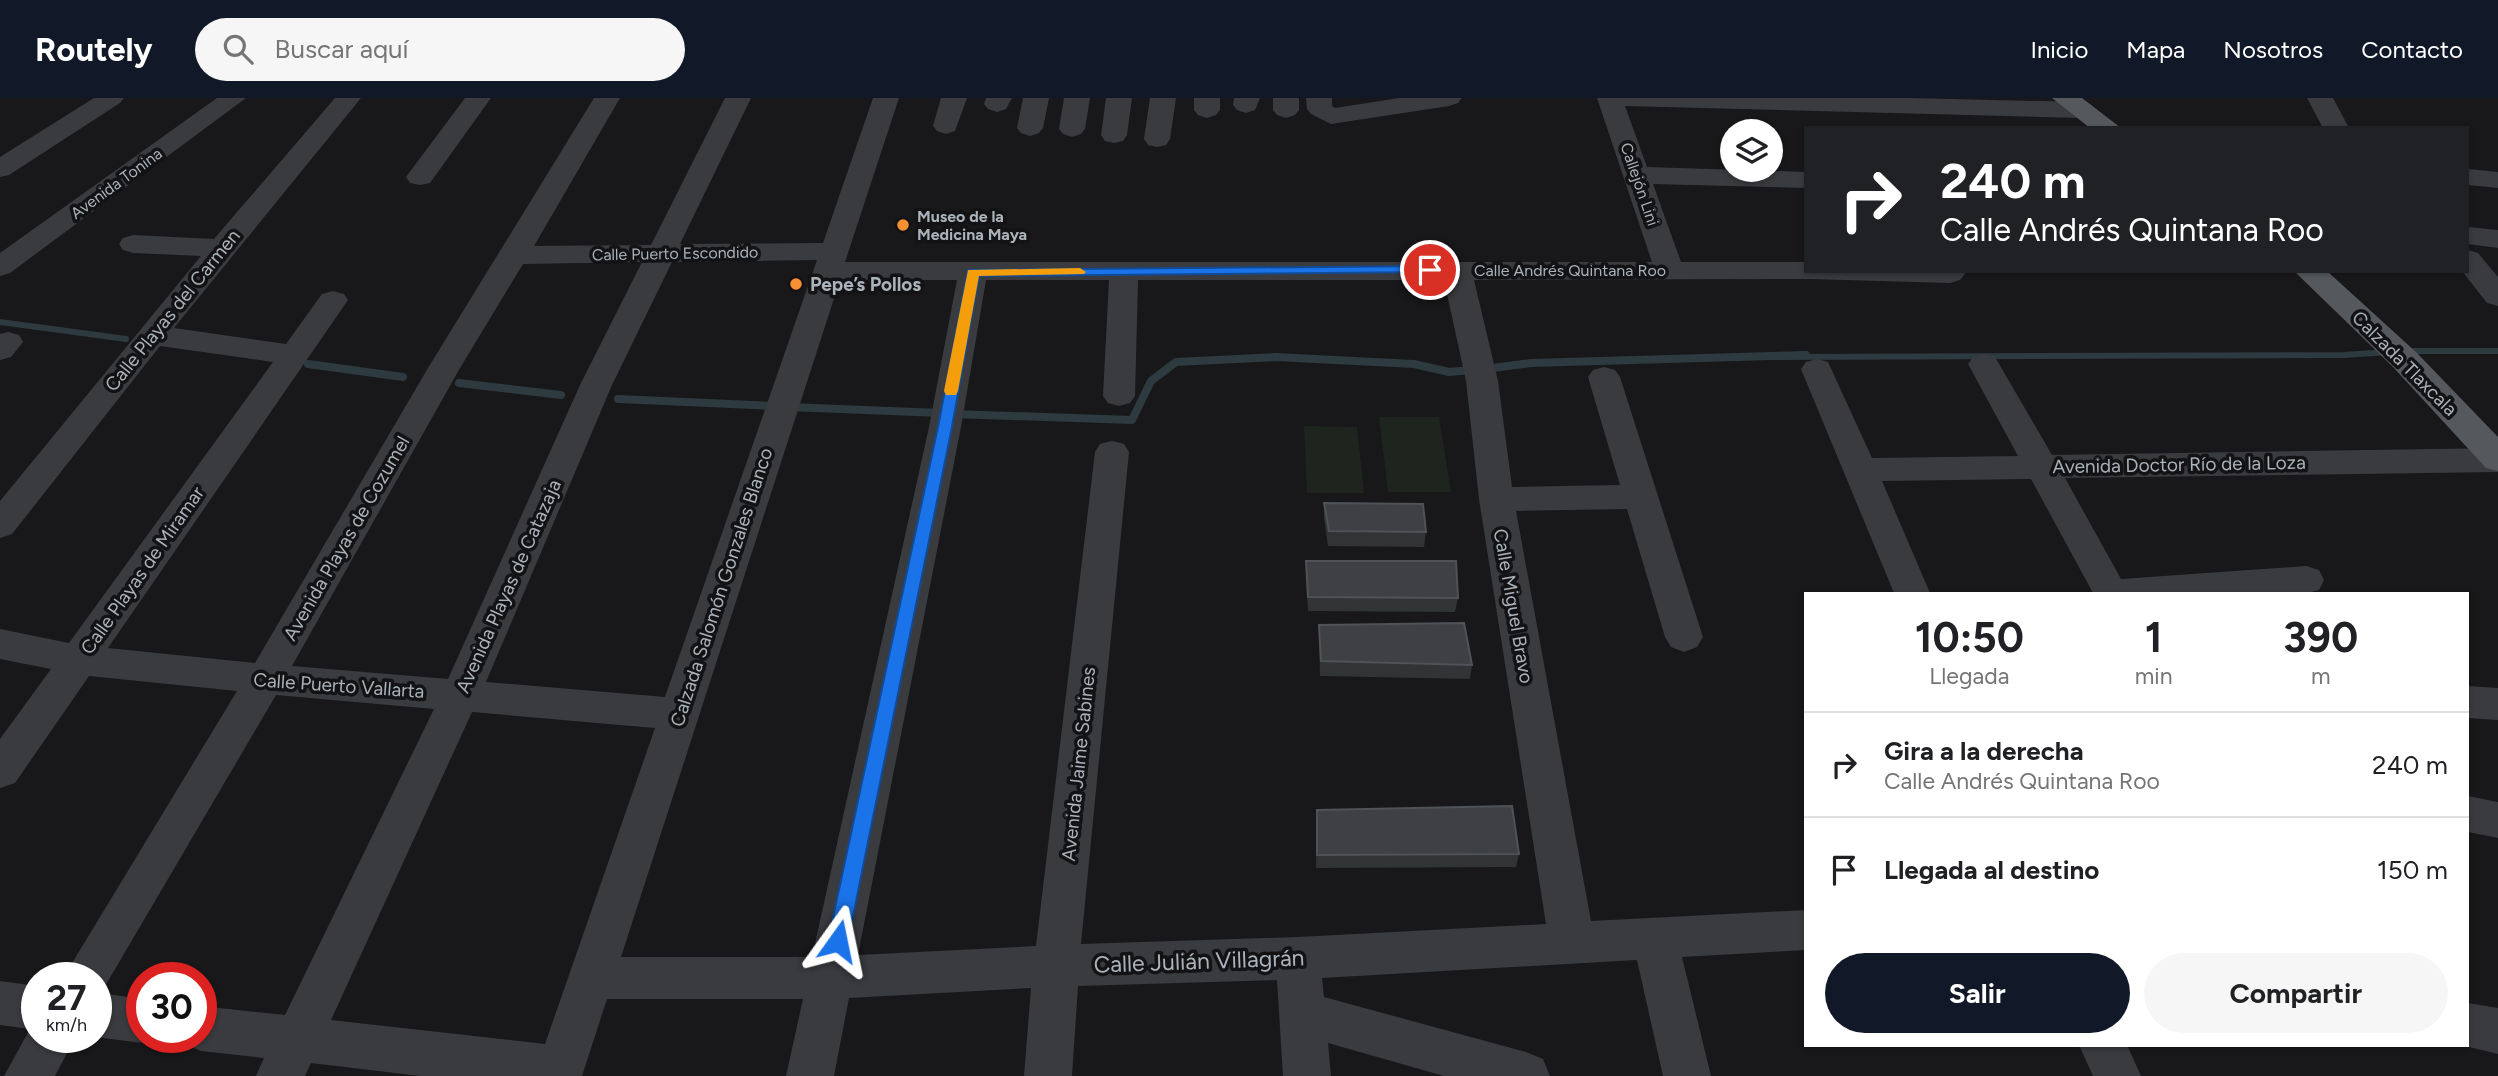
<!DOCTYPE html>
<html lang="es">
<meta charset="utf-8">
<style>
body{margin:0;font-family:Figtree,sans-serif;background:#f6f6f6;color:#202124;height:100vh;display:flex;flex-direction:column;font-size:26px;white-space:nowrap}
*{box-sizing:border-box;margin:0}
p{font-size:23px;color:#757577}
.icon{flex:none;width:38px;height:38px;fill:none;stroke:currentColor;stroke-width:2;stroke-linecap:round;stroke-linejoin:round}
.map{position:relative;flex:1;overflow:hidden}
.side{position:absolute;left:1804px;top:494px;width:665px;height:455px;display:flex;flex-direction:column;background:#fff;border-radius:0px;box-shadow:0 2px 5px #0004}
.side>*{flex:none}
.guide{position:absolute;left:1804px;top:28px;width:665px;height:147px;border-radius:0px;box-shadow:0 2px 5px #0004;background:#202124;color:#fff;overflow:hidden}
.tools{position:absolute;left:1720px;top:21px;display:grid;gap:14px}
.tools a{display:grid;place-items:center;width:63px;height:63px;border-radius:50%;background:#fff;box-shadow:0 2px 5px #0004;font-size:35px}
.speed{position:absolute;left:21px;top:864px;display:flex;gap:14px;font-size:35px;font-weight:700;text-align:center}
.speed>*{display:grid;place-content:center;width:91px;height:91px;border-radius:50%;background:#fff;box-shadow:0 2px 5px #0004;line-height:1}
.speed small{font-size:18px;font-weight:400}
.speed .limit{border:10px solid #d22;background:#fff;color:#111}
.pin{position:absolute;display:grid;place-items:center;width:60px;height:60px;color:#fff;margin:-30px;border:4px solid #fff;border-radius:50%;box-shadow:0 2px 7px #0007}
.me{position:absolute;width:77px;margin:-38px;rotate:12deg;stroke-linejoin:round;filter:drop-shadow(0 0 5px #0008)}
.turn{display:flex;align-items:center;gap:24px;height:147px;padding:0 21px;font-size:32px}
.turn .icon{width:91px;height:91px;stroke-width:2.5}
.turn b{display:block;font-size:49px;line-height:60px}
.eta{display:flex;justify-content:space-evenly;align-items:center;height:119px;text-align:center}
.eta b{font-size:42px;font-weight:700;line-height:49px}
.cta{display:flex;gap:14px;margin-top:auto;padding:14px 21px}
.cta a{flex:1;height:80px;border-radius:42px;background:#111827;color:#fff;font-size:28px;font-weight:700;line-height:80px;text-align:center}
.cta a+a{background:#f6f6f6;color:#202124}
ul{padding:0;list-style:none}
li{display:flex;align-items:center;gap:21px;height:105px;padding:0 21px;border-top:2px solid #e0e0e0}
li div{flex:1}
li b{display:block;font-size:26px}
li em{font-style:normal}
header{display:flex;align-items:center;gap:42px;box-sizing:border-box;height:98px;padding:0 35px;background:#111827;color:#fff}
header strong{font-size:33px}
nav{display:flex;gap:38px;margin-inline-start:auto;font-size:24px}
.search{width:490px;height:63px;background:#f6f6f6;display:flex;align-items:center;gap:18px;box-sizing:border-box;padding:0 24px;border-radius:38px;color:#757577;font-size:26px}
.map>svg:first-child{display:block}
.green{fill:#1e251e}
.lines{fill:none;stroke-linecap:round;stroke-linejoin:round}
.stream-far1{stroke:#2d3a3f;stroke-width:6}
.stream{stroke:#2d3a3f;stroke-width:8}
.minor{fill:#393b3f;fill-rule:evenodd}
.major{fill:#55595e;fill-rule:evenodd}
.wall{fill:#313335}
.building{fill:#3e4043;stroke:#4f5256;stroke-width:2}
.route{fill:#1a73e8;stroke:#114b97;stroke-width:2}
.slow{fill:#f59e0b}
.poi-dot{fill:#f78f33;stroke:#131315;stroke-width:2.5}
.labels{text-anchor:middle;stroke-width:7;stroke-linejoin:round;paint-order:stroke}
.far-street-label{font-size:16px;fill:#aab2ba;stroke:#131315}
.far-poi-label{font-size:16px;font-weight:bold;fill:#aab2ba;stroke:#131315;text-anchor:start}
.poi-label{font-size:19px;font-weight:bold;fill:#aab2ba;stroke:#131315;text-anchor:start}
.street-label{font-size:19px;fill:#aab2ba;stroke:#131315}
.near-street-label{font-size:23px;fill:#aab2ba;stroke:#131315}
</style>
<header>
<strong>Routely</strong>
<div class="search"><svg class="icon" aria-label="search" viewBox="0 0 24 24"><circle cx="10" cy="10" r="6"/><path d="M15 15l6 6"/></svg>Buscar aquí</div>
<nav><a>Inicio</a><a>Mapa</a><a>Nosotros</a><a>Contacto</a></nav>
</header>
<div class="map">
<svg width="2498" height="978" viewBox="0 0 2498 978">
<rect width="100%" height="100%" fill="#18181a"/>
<path class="green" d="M1379,319h60l12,75h-63z
M1304,328l53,1 7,66h-57z"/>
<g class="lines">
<path class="stream-far1" d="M0,224l126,17
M2405,253h93
M1743,259l601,-2 45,-3"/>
<path class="stream" d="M308,266l95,13
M1485,271l46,-6 275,-8
M459,285l102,12
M618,301l158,7
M789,309l151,6
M953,316l179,6 19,-39 25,-19 100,-5 138,7 35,8 23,-2"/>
<path class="minor" d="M94,0h30l-4,5 -111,72 -9,2v-20z
M217,0h29l-236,175 -10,3v-23z
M335,0h26l-187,230 112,16 36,-50 11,-3 11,3 4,6 -240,348 147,15 173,-295 166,-270h26l-86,148 117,-1 74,-147h26l-71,146 143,-1 50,-145h26l-54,164h807l-55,-164h312l173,4 9,3 4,5 -4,5 -9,3 -457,-12 22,61 159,5v16l-153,-4 28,78h125v9h157l2,3 -5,6 -10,3 -140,-4 -336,1 24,101 14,106 108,-2 -32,-108 5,-7 11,-3 11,3 5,7 83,260 -6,10 -13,5 -13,-5 -6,-10 -38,-128 -111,2 75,410 215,-11v40l-124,7 29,119h-48l-26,-116 -315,18 2,19 202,55 17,7 7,17h-106l-116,-33 3,33h-48l-6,-96 -199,6 -6,90h-48l7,-88 -182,10 -15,78h-48l17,-77h-196l-25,77h-162l-109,-13 -6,13h-49l8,-18 -63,-7 -17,-7 -2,-6h19v-32l84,9 149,-306 -158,-14 -175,298 41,6v39h14l-14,5 -46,-6v-59h-33l174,-287 -148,-15 -74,107 -15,5v-49l51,-70 -51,-10v-30l69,14 204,-281 -113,-16 -148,188 -12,4v-37l201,-245 -68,-3 -10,-3 -4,-6 4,-6 10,-3 81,4zM817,162l-152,437 -179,-15 126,-297 60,-123zM642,164l-62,123 -132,294 -156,-13 168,-298 63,-104zM840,182h117l-28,147 -117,530h-191zM986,182h123l-6,116 5,7 11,3 11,-3 5,-7 3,-116h306l22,101 13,118 67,425 -248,13 -217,7 48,-492 -5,-8 -12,-3 -12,3 -5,8 -59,494 -178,9 103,-528zM472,614l183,16 -110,316 -214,-24z
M465,0h26l-61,85 -10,2 -10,-2 -4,-6z
M941,0h26l-12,33 -9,3 -9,-3 -4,-5z
M986,0h26l-6,11 -9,3 -9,-3 -4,-5z
M1023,0h26l-6,30 -4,5 -9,3 -9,-3 -4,-5z
M1064,0h26l-5,31 -4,5 -9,3 -9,-3 -4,-5z
M1106,0h26l-5,37 -4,6 -9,2 -9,-2 -4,-6z
M1150,0h26l-6,41 -4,6 -9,2 -9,-2 -4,-6z
M1194,0h26v12l-4,5 -9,3 -9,-3 -4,-5z
M1234,0h26l-5,12 -9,3 -9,-3 -4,-5z
M1273,0h26v12l-4,5 -9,3 -9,-3 -4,-5z
M1306,0h26v8l3,2 64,-10h63l-4,5 -9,3 -118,18 -20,-10 -4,-5z
M2307,0h26l16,30h-26z
M2468,71l30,3v16l-30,-3z
M2468,129l30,3v18l-30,-4z
M2468,152l10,3 20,24v29l-11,-3 -25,-32h6z
M8,234l11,3 4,7 -12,15 -11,3v-26z
M1984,256l11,3 57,98 446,-7v24l-433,6 56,101 185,-13 13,4 5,10 -5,10 -12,3h-214l-62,-114 -149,2 48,112h-36l-93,-224 5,-7 11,-3 11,3 44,96 146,-2 -50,-92 5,-7z
M2468,588l30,2v32l-30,-2z
M2468,698l30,6v36l-30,-6z
M0,883l37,5v52h38l-20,38h-51l26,-47 -30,-4z
M2468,905l30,5v46l-37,-9h7z
M2079,947h48l14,31h-48z"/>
<path class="major" d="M2052,0h30l39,30h-31z
M2294,173h33l90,82 81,84v34l-12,-3 -93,-101z"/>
</g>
<path class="wall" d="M1324,405l102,29 -2,15 -96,-1 -4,-28z
M1306,463l152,37 -3,14 -147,-1 -2,-35z
M1319,527l153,40 -2,14 -150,-3 -1,-37z
M1317,712l202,44 -3,13 -200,1z"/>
<path class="building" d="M1324,405l99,1 3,28 -97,-1z
M1306,463h150l2,37 -150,-1z
M1464,525l8,42 -151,-4 -2,-36z
M1512,708l7,48 -202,1v-45z"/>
<path class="route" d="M1430,168l4,1v5l-455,4 -27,151 -104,514 -3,6 -7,3 -7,-3 -3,-6 110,-514 30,-157z"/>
<path class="slow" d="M1080,170l6,4 -2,2 -105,2 -21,115 -2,4h-10l-2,-4 24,-121z"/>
<g class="poi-dot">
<circle cx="903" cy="127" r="7"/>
<circle cx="796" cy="186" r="7"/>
</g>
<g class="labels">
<g class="far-street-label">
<text transform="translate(116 85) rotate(-36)" y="6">Avenida Tonina</text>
<text transform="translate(1640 86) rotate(71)" y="6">Callejón Lini</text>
<text transform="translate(675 155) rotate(-1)" y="6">Calle Puerto Escondido</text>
<text x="1570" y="178">Calle Andrés Quintana Roo</text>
</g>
<g class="far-poi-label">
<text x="917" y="124">Museo de la<tspan x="917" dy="18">Medicina Maya</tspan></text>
</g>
<g class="poi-label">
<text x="810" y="193">Pepe’s Pollos</text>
</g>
<g class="street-label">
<text transform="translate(172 212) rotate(-51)" y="7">Calle Playas del Carmen</text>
<text transform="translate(2405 265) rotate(45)" y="7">Calzada Tlaxcala</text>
<text transform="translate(2179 366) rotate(-1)" y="7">Avenida Doctor Río de la Loza</text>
<text transform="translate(346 440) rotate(-60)" y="7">Avenida Playas de Cozumel</text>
<text transform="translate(142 472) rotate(-55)" y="7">Calle Playas de Miramar</text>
<text transform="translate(508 488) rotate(-66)" y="7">Avenida Playas de Catazaja</text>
<text transform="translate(721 489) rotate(-72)" y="7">Calzada Salomón Gonzales Blanco</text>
<text transform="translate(1514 508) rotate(80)" y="7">Calle Miguel Bravo</text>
<text transform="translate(339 587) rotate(4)" y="7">Calle Puerto Vallarta</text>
<text transform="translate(1078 666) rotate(-84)" y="7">Avenida Jaime Sabines</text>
</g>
<g class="near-street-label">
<text transform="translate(1199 863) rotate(-2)" y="8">Calle Julián Villagrán</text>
</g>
</g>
</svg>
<div class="tools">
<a><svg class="icon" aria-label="layers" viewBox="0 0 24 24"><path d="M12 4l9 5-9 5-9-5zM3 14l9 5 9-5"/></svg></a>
</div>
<div class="speed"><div>27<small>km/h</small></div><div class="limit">30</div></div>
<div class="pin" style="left:1430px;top:172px;background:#d93025"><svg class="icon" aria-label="arrive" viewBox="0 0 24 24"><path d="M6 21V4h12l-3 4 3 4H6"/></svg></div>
<svg class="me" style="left:838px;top:843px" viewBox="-20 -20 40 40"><path d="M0-17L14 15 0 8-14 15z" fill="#1a73e8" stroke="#fff" stroke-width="4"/></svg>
<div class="guide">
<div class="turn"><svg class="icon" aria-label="right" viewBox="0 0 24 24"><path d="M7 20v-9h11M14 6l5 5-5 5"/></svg><div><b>240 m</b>Calle Andrés Quintana Roo</div></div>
</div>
<section class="side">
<div class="eta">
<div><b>10:50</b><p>Llegada</p></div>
<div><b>1</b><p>min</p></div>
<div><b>390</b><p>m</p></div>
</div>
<ul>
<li><svg class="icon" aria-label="right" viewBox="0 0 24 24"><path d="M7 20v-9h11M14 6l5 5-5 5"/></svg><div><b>Gira a la derecha</b><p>Calle Andrés Quintana Roo</p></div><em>240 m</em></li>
<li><svg class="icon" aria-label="arrive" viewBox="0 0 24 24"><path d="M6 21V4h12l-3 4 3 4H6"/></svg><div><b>Llegada al destino</b></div><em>150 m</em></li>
</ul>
<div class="cta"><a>Salir</a><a>Compartir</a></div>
</section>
</div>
